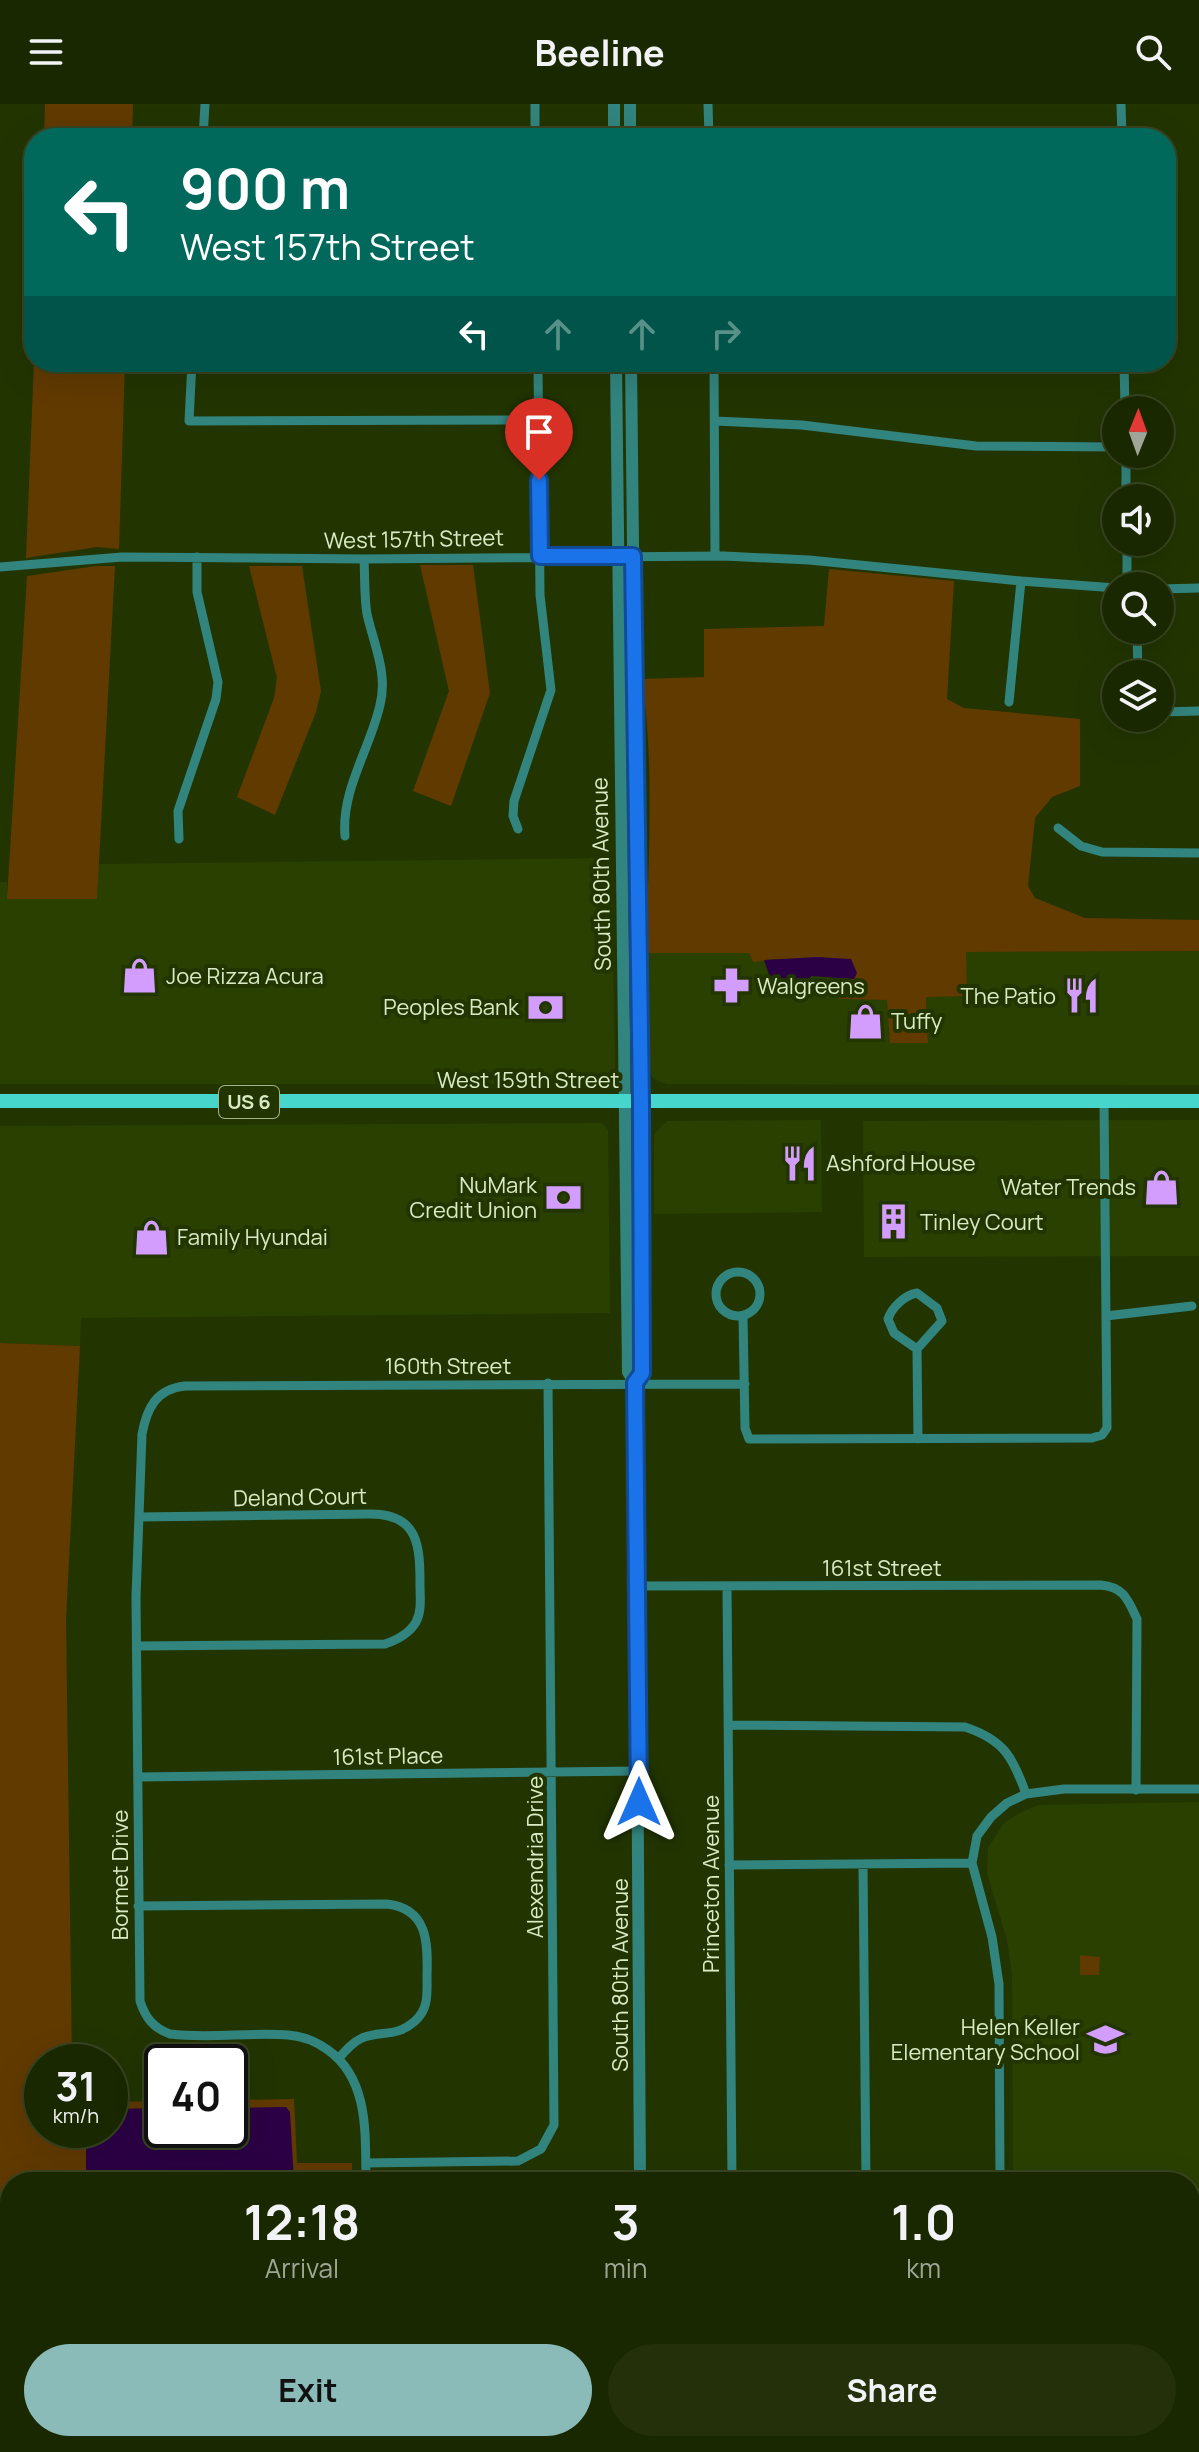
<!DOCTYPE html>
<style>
body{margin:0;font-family:Manrope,sans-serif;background:#23300a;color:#f1f3f6;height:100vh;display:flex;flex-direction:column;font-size:30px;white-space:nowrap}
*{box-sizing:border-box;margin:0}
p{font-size:26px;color:#9fa699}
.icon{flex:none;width:44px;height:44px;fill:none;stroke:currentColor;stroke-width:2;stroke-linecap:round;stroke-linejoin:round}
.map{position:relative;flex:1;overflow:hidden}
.details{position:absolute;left:0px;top:2068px;width:1200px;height:280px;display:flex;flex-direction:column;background:#1a2800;border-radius:32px 32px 0 0;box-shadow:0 8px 32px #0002,0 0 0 2px #384422}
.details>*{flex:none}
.hud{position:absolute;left:24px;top:24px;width:1152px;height:244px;border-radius:32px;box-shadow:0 8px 32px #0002,0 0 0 2px #384422;background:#00695c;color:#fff;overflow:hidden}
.needle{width:52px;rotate:1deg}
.controls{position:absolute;left:1102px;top:292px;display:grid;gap:16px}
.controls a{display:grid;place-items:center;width:72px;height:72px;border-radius:50%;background:#1a2800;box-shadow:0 8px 32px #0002,0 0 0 2px #384422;font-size:40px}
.speed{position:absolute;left:24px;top:1940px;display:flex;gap:16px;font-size:40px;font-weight:700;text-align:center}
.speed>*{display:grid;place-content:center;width:104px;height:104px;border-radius:50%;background:#1a2800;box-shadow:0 8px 32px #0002,0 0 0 2px #384422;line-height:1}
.speed small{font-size:20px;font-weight:400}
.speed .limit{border:4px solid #111;border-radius:12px;background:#fff;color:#111}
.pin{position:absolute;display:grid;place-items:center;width:68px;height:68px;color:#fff;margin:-82px -34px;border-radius:50% 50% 50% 0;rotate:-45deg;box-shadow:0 0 8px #0007}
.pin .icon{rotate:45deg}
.me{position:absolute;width:88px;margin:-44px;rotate:0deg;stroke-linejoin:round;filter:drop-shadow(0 0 6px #0008)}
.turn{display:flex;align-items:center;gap:28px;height:168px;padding:0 24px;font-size:36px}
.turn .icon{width:104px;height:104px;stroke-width:2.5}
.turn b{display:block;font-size:56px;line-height:68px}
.lanes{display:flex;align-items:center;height:76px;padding:0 24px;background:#0003;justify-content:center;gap:40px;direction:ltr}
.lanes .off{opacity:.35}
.eta{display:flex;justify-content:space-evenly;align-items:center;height:136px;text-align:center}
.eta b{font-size:48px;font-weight:700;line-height:56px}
.button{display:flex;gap:16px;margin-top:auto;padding:16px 24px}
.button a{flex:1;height:92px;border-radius:48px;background:#8bbbb9;color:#111;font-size:32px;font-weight:700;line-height:92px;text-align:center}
.button a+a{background:#23300a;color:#f1f3f6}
header{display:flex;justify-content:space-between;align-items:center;height:104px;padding:0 24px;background:#1a2800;font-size:36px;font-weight:700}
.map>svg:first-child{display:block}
.built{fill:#2a4001}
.green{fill:#613a00}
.water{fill:#2c0045}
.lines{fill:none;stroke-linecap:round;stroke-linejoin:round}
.minor{stroke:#32857f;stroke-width:9}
.tertiary{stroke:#32857f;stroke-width:12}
.primary{stroke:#47d6cc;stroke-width:14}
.route-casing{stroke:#114b97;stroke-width:20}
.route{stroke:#1a73e8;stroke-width:14}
.labels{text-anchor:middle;stroke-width:8;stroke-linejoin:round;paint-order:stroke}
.shield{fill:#223500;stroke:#a2b48b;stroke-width:2}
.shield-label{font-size:20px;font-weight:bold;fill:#d9eac6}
.street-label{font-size:22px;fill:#d9eac6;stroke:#223500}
.poi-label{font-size:22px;fill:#d9eac6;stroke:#223500;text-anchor:start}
</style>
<header><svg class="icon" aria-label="menu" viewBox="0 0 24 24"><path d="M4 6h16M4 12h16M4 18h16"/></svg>Beeline<svg class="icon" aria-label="search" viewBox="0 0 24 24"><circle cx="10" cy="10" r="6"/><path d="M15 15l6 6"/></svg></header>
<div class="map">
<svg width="1199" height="2348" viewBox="0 0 1199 2348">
<rect width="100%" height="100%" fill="#223500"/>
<path class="built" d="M611,754l4,210 -8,11 -11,5h-596v-202h7l1,17h89l1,-35z
M1199,847v134l-532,-1 -13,-5 -7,-11 -1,-115h103l4,9 11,-2 7,20 40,-4 28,2 1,21 48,1 2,43h38l-2,-47 40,-44z
M821,1016l1,92 -168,2v-80l13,-13z
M1199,1016v136l-335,1 -1,-136z
M602,1019l6,7 2,183 -529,5 -1,28 -80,-3v-217z
M1199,1698v405l-9,-1v-24h-177l-1,-208 -5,-34 -20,-67 1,-25 16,-25 17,-11 18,-7z"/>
<path class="green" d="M45,0h88l-1,34h-88z
M34,258h91l-6,187 -22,-2 -71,11z
M420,461h53l17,128 -39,113 -38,-15 36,-100z
M96,462h19l-18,333h-90l20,-323z
M249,462h53l19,125 -5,21 -41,103 -38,-18 37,-99 3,-20z
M829,465l125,12 -7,118 17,9 116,11v67l-28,11 -17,21 -7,68 7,12 50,20 114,2v31l-233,1 1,44 -41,1 2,46h-38l-3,-43 -48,-1v-21l15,1 -79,-20 -22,3 -4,-9h-103c2,-90 9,-184 -4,-274l62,-2v-48l120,-3z
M0,1239l80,3 -14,273 6,443h-30v68h68v-28l52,-1v29h68v-30l64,-1 3,64h55v19h-342v97h-10z
M1080,1851l20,2 -1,18h-19z
M0,2210h10v128h65v10h-75z"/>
<path class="water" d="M817,853l34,2 6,14 -3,6 -43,-3 -6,10 -18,5 -16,-11 -7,-20z
M286,2003l4,5 4,70h-208v-52h24v-21l52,-1v22h68v-22z"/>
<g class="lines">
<path class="minor" d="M535,0v34
M708,0l1,34
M1121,0l1,34
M203,34l2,-34
M192,258l-3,59 349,-1
M714,258l1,194
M1124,258l1,48
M715,317l87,4 174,21 140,1
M1126,350v44
M1127,438v44
M0,463l122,-10 242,2 360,-3 85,4 212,21 95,7
M1160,485l39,-1
M1137,526l1,44
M1009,598l12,-121
M1160,608l39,-1
M1058,724l23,18 21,6 97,1
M518,725l-5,-13 1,-15 37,-111 -11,-95 -2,-233
M345,732c-4,-46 25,-87 35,-131 8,-32 -6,-60 -13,-91 -3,-17 -2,-37 -3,-55
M179,735l-1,-28 38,-112 2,-17 -21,-90v-35
M716 1190a22 22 0 1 1 44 0a22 22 0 1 1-44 0Z
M743,1212l2,112 4,11 343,-1 10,-3 5,-7 -3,-327
M1106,1212l86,-10
M917,1245l-23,-16 -6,-14c4,-12 17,-24 29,-26l20,15 5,13 -25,28 1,90
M637,1482l464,-1c23,2 27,15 36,34l-1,171
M727,1482l5,596
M137,1542l248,-2c12,-4 24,-10 31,-22 6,-11 4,-25 4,-37 0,-38 -1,-71 -49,-71l-232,3
M728,1621l237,2c39,13 48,30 61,67
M138,1673l501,-6
M863,1760l3,318
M729,1761l243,-2
M138,1802l248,-2c42,4 42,39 41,71 0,18 2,34 -12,46 -19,17 -33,9 -53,17 -9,4 -16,12 -23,20
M366,2059l152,-2 23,-12 13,-24 -6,-742
M366,2078c-1,-46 4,-102 -38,-132 -11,-8 -25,-14 -40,-15 -39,-3 -79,4 -118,-1 -17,-6 -25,-17 -30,-33l-4,-404 6,-163c5,-26 14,-45 43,-48l560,-2
M1000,2078l-1,-198 -7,-47 -20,-74 5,-27 14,-19 16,-14 19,-9 38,-5h135
M1190,2116h9
M0,2192h10
M139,2338v10
M277,2338v10
M413,2338l1,10
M552,2338v10
M807,2338v10
M1038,2338l1,10
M1153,2338v10"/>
<path class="tertiary" d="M614,0v34
M630,0v34
M616,258l12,1010 7,11
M631,258l11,1011 -7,10 5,799
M642,2338v10"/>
<path class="primary" d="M0,997h1199"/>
</g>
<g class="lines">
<defs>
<path id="route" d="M539,376l1,76h93l8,546 1,271 -7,10 4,419"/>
</defs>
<use href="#route" class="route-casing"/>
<use href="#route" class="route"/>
</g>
<defs>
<symbol id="shop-bare" viewBox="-9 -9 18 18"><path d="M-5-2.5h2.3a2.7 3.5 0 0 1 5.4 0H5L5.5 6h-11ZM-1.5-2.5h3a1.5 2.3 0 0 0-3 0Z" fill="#d29dfd" stroke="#223500" stroke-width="2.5" paint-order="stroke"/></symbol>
<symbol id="pharmacy-bare" viewBox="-9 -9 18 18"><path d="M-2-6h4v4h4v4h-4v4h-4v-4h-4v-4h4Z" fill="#d29dfd" stroke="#223500" stroke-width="2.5" paint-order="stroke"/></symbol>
<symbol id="restaurant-bare" viewBox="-9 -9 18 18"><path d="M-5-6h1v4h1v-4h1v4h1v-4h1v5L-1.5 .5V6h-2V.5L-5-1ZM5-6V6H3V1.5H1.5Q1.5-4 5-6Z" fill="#d29dfd" stroke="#223500" stroke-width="2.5" paint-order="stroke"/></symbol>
<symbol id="bank-bare" viewBox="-9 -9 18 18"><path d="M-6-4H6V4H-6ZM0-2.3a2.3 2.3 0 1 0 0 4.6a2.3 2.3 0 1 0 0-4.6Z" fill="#d29dfd" stroke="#223500" stroke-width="2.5" paint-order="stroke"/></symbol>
<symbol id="building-bare" viewBox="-9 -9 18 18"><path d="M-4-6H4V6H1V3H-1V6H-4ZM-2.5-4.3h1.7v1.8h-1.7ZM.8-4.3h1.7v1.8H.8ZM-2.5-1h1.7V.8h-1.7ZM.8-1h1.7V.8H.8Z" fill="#d29dfd" stroke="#223500" stroke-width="2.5" paint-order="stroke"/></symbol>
<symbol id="school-bare" viewBox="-9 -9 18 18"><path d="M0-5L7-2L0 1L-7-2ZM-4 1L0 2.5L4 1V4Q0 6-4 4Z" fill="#d29dfd" stroke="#223500" stroke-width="2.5" paint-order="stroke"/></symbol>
</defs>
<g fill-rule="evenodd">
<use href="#shop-bare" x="114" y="846" width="51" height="51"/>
<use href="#pharmacy-bare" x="706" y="856" width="51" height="51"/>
<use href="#restaurant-bare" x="1056" y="866" width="51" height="51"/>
<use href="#bank-bare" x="520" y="878" width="51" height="51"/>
<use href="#shop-bare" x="840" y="892" width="51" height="51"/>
<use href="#restaurant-bare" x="774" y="1034" width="51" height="51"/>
<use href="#shop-bare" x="1136" y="1058" width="51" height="51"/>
<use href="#bank-bare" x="538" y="1068" width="51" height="51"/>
<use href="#building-bare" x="868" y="1092" width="51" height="51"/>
<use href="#shop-bare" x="126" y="1108" width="51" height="51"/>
<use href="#school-bare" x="1080" y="1910" width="51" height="51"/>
</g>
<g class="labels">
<rect class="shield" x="219" y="982" width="60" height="32" rx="6"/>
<g class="shield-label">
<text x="249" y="1005">US 6</text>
</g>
<g class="street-label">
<text transform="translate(414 435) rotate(-1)" y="8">West 157th Street</text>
<text transform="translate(601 770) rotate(-91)" y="8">South 80th Avenue</text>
<text x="528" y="984">West 159th Street</text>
<text x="448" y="1270">160th Street</text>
<text transform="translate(300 1393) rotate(-1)" y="8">Deland Court</text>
<text x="882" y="1472">161st Street</text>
<text transform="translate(388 1652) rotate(-1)" y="8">161st Place</text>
<text transform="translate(535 1753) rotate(-90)" y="8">Alexendria Drive</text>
<text transform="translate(120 1771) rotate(-90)" y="8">Bormet Drive</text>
<text transform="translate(711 1780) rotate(-90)" y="8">Princeton Avenue</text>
<text transform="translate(620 1871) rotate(-90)" y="8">South 80th Avenue</text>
</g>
<g class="poi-label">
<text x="166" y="880">Joe Rizza Acura</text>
<text x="757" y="890">Walgreens</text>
<text x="1056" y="900" text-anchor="end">The Patio</text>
<text x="519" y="911" text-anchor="end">Peoples Bank</text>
<text x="891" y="925">Tuffy</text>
<text x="826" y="1067">Ashford House</text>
<text x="537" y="1089" text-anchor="end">NuMark<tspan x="537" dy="25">Credit Union</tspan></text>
<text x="1136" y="1091" text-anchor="end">Water Trends</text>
<text x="920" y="1126">Tinley Court</text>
<text x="177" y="1141">Family Hyundai</text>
<text x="1080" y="1931" text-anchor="end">Helen Keller<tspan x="1080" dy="25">Elementary School</tspan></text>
</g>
</g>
</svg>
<div class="controls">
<a><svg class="needle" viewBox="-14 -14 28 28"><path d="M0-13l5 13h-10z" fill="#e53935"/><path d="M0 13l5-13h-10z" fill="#9fa699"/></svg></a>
<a><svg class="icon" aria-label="sound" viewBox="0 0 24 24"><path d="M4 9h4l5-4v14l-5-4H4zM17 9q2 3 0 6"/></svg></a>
<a><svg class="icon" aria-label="search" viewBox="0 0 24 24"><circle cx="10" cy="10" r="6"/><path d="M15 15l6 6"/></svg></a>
<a><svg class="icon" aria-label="layers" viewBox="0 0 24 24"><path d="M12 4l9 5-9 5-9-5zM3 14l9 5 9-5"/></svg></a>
</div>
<div class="speed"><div>31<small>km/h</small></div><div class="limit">40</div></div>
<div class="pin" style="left:539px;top:376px;background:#d93025"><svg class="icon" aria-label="arrive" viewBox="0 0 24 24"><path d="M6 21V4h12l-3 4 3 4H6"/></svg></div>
<svg class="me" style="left:639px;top:1698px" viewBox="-20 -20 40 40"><path d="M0-17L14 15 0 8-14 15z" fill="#1a73e8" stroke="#fff" stroke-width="4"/></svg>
<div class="hud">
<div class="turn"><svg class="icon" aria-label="left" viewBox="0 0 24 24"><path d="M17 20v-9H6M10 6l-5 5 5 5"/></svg><div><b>900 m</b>West 157th Street</div></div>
<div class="lanes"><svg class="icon" aria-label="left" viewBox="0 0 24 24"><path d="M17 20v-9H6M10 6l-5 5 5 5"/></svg><svg class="icon off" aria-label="ahead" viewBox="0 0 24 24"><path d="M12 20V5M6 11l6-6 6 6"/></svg><svg class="icon off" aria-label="ahead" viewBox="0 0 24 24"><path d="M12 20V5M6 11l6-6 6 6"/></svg><svg class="icon off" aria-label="right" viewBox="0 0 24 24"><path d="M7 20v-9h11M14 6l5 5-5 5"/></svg></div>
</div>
<section class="details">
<div class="eta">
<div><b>12:18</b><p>Arrival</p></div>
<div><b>3</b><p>min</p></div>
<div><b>1.0</b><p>km</p></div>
</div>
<div class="button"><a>Exit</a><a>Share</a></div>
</section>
</div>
